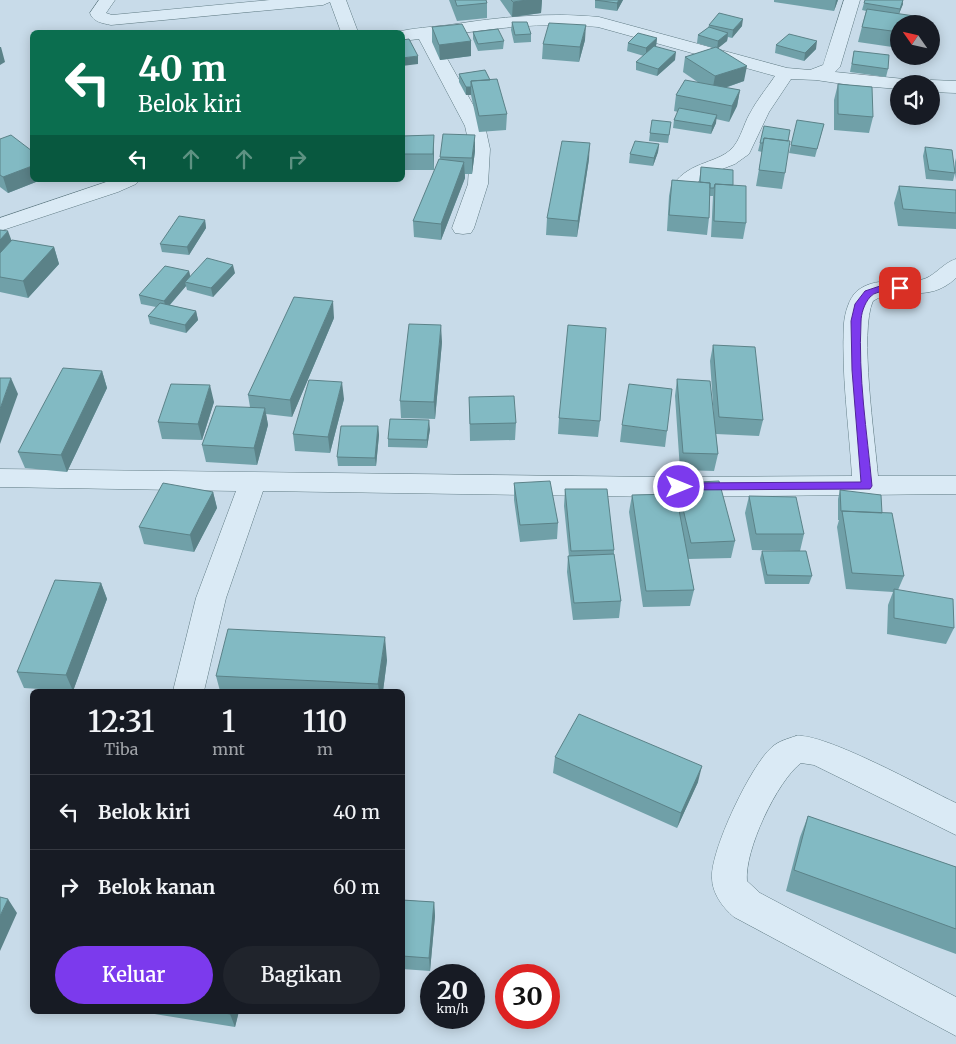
<!DOCTYPE html>
<html lang="id">
<style>
body{margin:0;font-family:Merriweather,serif;background:#20242c;color:#f1f3f6;height:100vh;display:flex;flex-direction:column;font-size:19px;white-space:nowrap}
*{box-sizing:border-box;margin:0}
p{font-size:16px;color:#9ea1a6}
.icon{flex:none;width:28px;height:28px;fill:none;stroke:currentColor;stroke-width:2;stroke-linecap:round;stroke-linejoin:round}
.map{position:relative;flex:1;overflow:hidden}
.details{position:absolute;left:30px;top:689px;width:375px;height:325px;display:flex;flex-direction:column;background:#171b24;border-radius:8px;box-shadow:0 2px 12px #0003}
.details>*{flex:none}
.top-card{position:absolute;left:30px;top:30px;width:375px;height:152px;border-radius:8px;box-shadow:0 2px 12px #0003;background:#0b6e4f;color:#fff;overflow:hidden}
.needle{width:32px;rotate:304deg}
.tools{position:absolute;left:890px;top:15px;display:grid;gap:10px}
.tools a{display:grid;place-items:center;width:50px;height:50px;border-radius:50%;background:#171b24;box-shadow:0 2px 12px #0003;font-size:25px}
.speed{position:absolute;left:420px;top:964px;display:flex;gap:10px;font-size:25px;font-weight:700;text-align:center}
.speed>*{display:grid;place-content:center;width:65px;height:65px;border-radius:50%;background:#171b24;box-shadow:0 2px 12px #0003;line-height:1}
.speed small{font-size:12px;font-weight:400}
.speed .limit{border:8px solid #d22;background:#fff;color:#111}
.pin{position:absolute;display:grid;place-items:center;width:42px;height:42px;color:#fff;margin:-21px;border-radius:10px;box-shadow:0 2px 8px #0006}
.me{position:absolute;width:55px;margin:-28px;rotate:90deg;stroke-linejoin:round;filter:drop-shadow(0 0 4px #0008)}
.turn{display:flex;align-items:center;gap:18px;height:105px;padding:0 25px;font-size:22px}
.turn .icon{width:65px;height:65px;stroke-width:2.5}
.turn b{display:block;font-size:35px;line-height:42px}
.lanes{display:flex;align-items:center;height:48px;padding:0 25px;background:#0003;justify-content:center;gap:25px;direction:ltr}
.lanes .off{opacity:.35}
.eta{display:flex;justify-content:space-evenly;align-items:center;height:85px;text-align:center}
.eta b{font-size:30px;font-weight:600;line-height:35px}
.action{display:flex;gap:10px;margin-top:auto;padding:10px 25px}
.action a{flex:1;height:58px;border-radius:30px;background:#7c3aed;color:#fff;font-size:20px;font-weight:600;line-height:58px;text-align:center}
.action a+a{background:#20242c;color:#f1f3f6}
ul{padding:0;list-style:none}
li{display:flex;align-items:center;gap:15px;height:75px;padding:0 25px;border-top:1px solid #363941}
li div{flex:1}
li b{display:block;font-size:19px}
li em{font-style:normal}
.map>svg:first-child{display:block}
.lines{fill:none;stroke-linecap:round;stroke-linejoin:round}
.minor-casing{stroke:#5f7a83;stroke-width:1}
.minor{fill:#daeaf5;fill-rule:evenodd}
.wall{fill:#70a0a8}
.shaded-wall{fill:#5b8288}
.building{fill:#82bac3;stroke:#5b8288}
.route{fill:#7c3aed;stroke:#51269a}
</style>
<div class="map">
<svg width="956" height="1044" viewBox="0 0 956 1044">
<rect width="100%" height="100%" fill="#c8dbe9"/>
<g class="lines">
<defs>
<path id="minor" d="M99,0h16l-9,13 6,2 158,-15h76l12,32h-17l-11,-30 -7,3 -212,20c-9,-2 -18,-3 -21,-12z
M844,0h16l-20,67 -5,5 69,7 6,1 3,4h-14v5l-49,-4 -34,-5 -25,-1 -22,33 -20,42 -14,10 -31,12 -14,13 -7,2 -7,-2 -3,-4c17,-25 47,-21 61,-39 7,-9 10,-22 15,-31 7,-14 18,-27 26,-39l-177,-49c-55,-6 -108,2 -163,10l50,89 5,23 -2,35 -14,44 -3,5 -8,1 -8,-1 -3,-5 16,-44 2,-35 -5,-23 -46,-87 -17,2v-9h-6c17,-4 36,-5 53,-7 51,-8 99,-13 150,-8l188,51 23,2 13,-5z
M931,80l25,1v12l-25,-1v-8h-8z
M112,180h27l-3,4 -18,8 -118,39v-13z
M956,259v19c-30,28 -55,5 -83,23 -14,30 2,138 5,175h78v18l-296,3 -397,-6 -37,107 -22,93h-31l23,-93 40,-107 -236,-4v-18l660,8 192,-1c-3,-50 -11,-103 -8,-153 1,-10 5,-25 13,-32 19,-15 41,-7 63,-11 14,-2 22,-17 36,-21z
M796,736c28,-4 130,53 160,67v32l-142,-70 -13,-2c-24,18 -57,88 -54,118l13,12 196,104v39l-222,-119c-11,-9 -22,-24 -22,-39 -2,-27 39,-113 60,-131 7,-6 15,-8 24,-11z"/>
</defs>
<use href="#minor" class="minor-casing"/>
<use href="#minor" class="minor"/>
</g>
<path class="wall" d="M449,0h37l1,3v15l-30,3z
M500,0h42l-1,13 -29,4z
M595,0h28l-6,11 -22,-3z
M774,0h64l-4,11 -60,-9z
M864,3l39,1 -4,10v34l-41,-6 8,-31 -4,-1z
M512,22l19,12v8l-17,1 -3,-13z
M709,25l33,1 -10,12 -4,-1 -1,4 -9,7 26,33 -19,7 15,2 -3,16 -8,16 -13,-3v4l-5,11 -38,-6 1,-8 4,-8 -4,-1 2,-16 23,-12 -16,-11 2,-15 28,-9 -16,-5 1,-8 10,-7z
M432,27l39,14v15l-31,4 -8,-18z
M473,32l31,9 -1,8 -25,2 -5,-12z
M657,38l-1,8 -1,1 20,13 -18,16 -21,-6v-8l8,-6 -17,-5 1,-8z
M585,40l-6,22 -37,-3 1,-15z
M776,45l40,4 -12,12 -29,-8z
M854,51l34,18 -2,8 -36,-5z
M485,70l22,44 -1,16 -27,2 -8,-37h-5l-7,-13v-8z
M838,84l35,33 -4,16 -35,-3v-30z
M671,122l-3,21 -19,-2 1,-8z
M824,124l-9,33 -26,-4 2,-8z
M402,136l32,15v19h-32z
M0,139l32,41h9l-33,13 -8,-6z
M788,141l-3,32 -3,16 -26,-3 6,-34 -4,-1 2,-8z
M659,144l-1,8 -5,14 -24,-3 1,-9z
M925,147l30,25v-10l1,-4v22l-1,-7 -2,8 -27,-2 -3,-23z
M475,151l-3,23h-7v4l-24,62 -27,-3 -1,-16 27,-62v-2z
M589,159l-12,78 -31,-2 1,-17z
M701,167l32,18 13,38 -3,16 -32,-2 2,-41h-3l-1,22 -2,17 -40,-4 2,-35 3,-16 27,2z
M899,186l57,4v39l-58,-3 -4,-23z
M205,220l1,8 -17,27 -27,-3 -2,-8z
M0,230l11,11 43,6 5,17 -31,34 -28,-6z
M189,271l1,5 45,-3 -22,24 -26,-7 -1,-4 -16,19 26,6 2,9 -12,13 -36,-9 -2,-8 8,-9 -15,-3 -2,-9z
M334,318l-42,99 -26,-3 2,11 -11,40 -51,-3 -4,-17 48,-38 -2,-12z
M442,342l-7,77 -34,-1 -1,-17z
M713,345l50,75 -4,16 -43,-2 2,20 -4,17 -34,-1 -5,-74 2,-17 38,54 -5,-72z
M102,371l5,17 -40,84 -42,-4 -7,-16z
M469,397l47,26 -1,17 -45,1z
M344,399l-14,54 -35,-2 -2,-17z
M214,402l-12,38 -40,-1 -4,-17z
M559,418l41,3 -2,16 -40,-3z
M622,425l45,6 -2,16 -45,-5z
M378,426l1,9 -3,31h-38l-1,-9z
M430,429l-3,19 -39,-1v-8z
M514,483l44,40 -1,16 -37,3 -6,-42z
M677,483l58,58 -4,17 -43,1 6,31 -4,16 -47,1 -14,-95 3,-17 43,-1z
M565,489l49,61v5l7,46 -2,17 -46,2 -6,-48 1,-16h1l-5,-50z
M840,490l42,23 22,63 -6,14 56,38 -8,16 -59,-10 1,-29 5,-13 -47,-3 -9,-62 2,-7h-1v-21z
M213,492l4,16 -23,44 -50,-8 -5,-17z
M749,496l55,38 -4,17 -48,-1 -7,-37z
M762,551l50,25 -3,8h-44l-5,-25z
M101,583l6,16 -34,92 -49,-3 -7,-16z
M387,660l-4,31h-163l-4,-15z
M555,757l143,25 -21,46 -124,-55z
M808,816l148,51v87l-170,-63 14,-54z
M402,900l32,2 1,14 -5,55 -28,-2z
M136,1011h103l-4,16z"/>
<path class="shaded-wall" d="M527,0h15l-1,13 -29,4 1,-15z
M619,0h4l-6,11v-8z
M836,0h2l-4,11z
M903,0v4l-5,12 2,-7z
M743,19l-1,7 -10,12 1,-8z
M586,25l-1,15 -6,22 1,-15z
M728,33l-1,8 -10,8 1,-8z
M657,38l-1,8 -10,10v-8z
M471,41v15l-31,4 -1,-15z
M817,41l-1,8 -12,12 1,-8z
M0,47h1l4,15 -5,3z
M676,52l-1,8 -18,16 1,-7z
M418,56v8l-16,2v-8z
M747,66l-3,15 -32,11 3,-16z
M466,87h5v8h-5z
M740,90l-3,16 -8,16 3,-16z
M717,115l-1,8 -5,11 1,-8z
M434,135v35l-1,-16z
M475,135v16l-3,23v-16z
M590,143l-1,16 -12,78 1,-16z
M659,144l-1,8 -5,14 1,-8z
M464,162l1,16 -24,62v-16z
M32,166v14h9l-33,13 -5,-16z
M205,220l1,8 -17,27 -2,-8z
M8,231l6,16 -14,15v-22z
M54,247l5,17 -31,34 -5,-17z
M233,265l2,8 -22,24 -2,-9z
M189,271l2,9 -6,2 1,4 -20,23 -2,-8z
M333,301l1,17 -42,99 -2,-17z
M196,311l2,9 -12,13 -1,-8z
M441,325l1,17 -7,77 -1,-17z
M102,371l5,17 -40,84 -6,-17z
M11,378l7,16 -18,50v-35z
M342,382l2,17 -14,54 -2,-16z
M210,385l4,17 -12,38 -4,-16z
M265,408l3,17 -11,40 -3,-17z
M429,420l1,9 -3,19v-8z
M378,426l1,9 -3,31 -1,-8z
M213,492l4,16 -23,44 -4,-17z
M101,583l6,16 -34,92 -7,-16z
M385,637l2,23 -4,31h-4l-1,-7z
M702,766l-4,16 -21,46 4,-15z
M8,899l9,14 -17,38v-35z
M434,902l1,14 -5,55 -1,-13z
M231,1011h8l-4,16 -5,-13z"/>
<path class="building" d="M455,0h31l1,3 -30,3z
M511,0h16l-14,2z
M595,0h24l-2,3z
M865,0h38l-3,9 -36,-6z
M867,9l54,8 -2,7h-20v8l-37,-5z
M719,13l24,6 -10,11 -24,-5z
M512,22h15l4,12 -16,1z
M549,23l37,2 -6,22 -37,-3z
M462,24l9,17 -32,4 -7,-18z
M709,27l19,6 -10,8 -20,-6z
M498,29l6,12 -26,3 -5,-12z
M216,31l15,1h-16z
M638,33l19,5 -11,10 -18,-5z
M789,34l28,7 -12,12 -29,-8z
M409,39l9,17 -16,2v-18z
M654,46l22,6 -18,17 -22,-7z
M716,47l31,19 -32,10 -30,-19z
M854,51l35,4 -1,14 -36,-5z
M485,70l5,10 -19,1v6h-5l-7,-13z
M497,79l10,35 -28,2 -8,-35z
M685,80l55,10 -8,16 -56,-11z
M838,84l34,3 1,30 -35,-3z
M679,108l38,7 -5,11 -38,-6z
M652,120l19,2 -2,13 -19,-2z
M797,120l27,4 -7,25 -26,-4z
M764,126l26,4 -2,11 -24,-3 -1,5h-3z
M443,134l32,1 -3,23 -32,-1z
M11,135l21,16v15l-29,11 -3,-2v-36z
M434,135l-1,19h-31v-18z
M764,138l26,3 -5,32 -26,-3z
M562,141l28,2 -12,78 -31,-3z
M635,141l24,3 -5,14 -24,-4z
M925,147l27,3 3,23 -26,-3z
M439,159l25,3 -23,62 -28,-3z
M701,167l32,3v15l-18,-1 -1,4h-4v-5l-10,-1z
M672,180l38,3 -1,35 -40,-3z
M715,184l31,2v37l-32,-2z
M899,186l57,4v23l-53,-4z
M179,216l26,4 -18,27 -27,-3z
M0,230l8,1 -8,9z
M12,240l42,7 -31,34 -23,-4v-24z
M207,258l26,7 -22,23 -26,-6z
M165,266l24,5 -25,30 -25,-6z
M294,297l39,4 -43,99 -42,-5z
M160,303l36,8 -11,14 -37,-9z
M409,324l32,1 -7,77 -34,-1z
M568,325l38,3 -6,93 -41,-3z
M713,345l42,2 8,73 -44,-3z
M63,368l39,3 -41,84 -43,-3z
M0,378h11l-11,31z
M677,379l33,2 8,73 -35,-1z
M309,380l33,2 -14,55 -35,-3z
M171,384l39,1 -12,39 -40,-2z
M629,384l43,5 -5,42 -45,-6z
M514,396l2,27 -46,1 -1,-27z
M216,406l49,2 -11,40 -52,-3z
M390,419l39,1 -2,20 -39,-1z
M341,426h37l-3,32 -38,-1z
M550,481l8,42 -38,2 -6,-42z
M719,481l16,60 -44,2 -14,-60z
M163,483l50,9 -23,43 -51,-8z
M565,489h42l7,61 -43,1z
M840,490l41,5 1,18 -41,-2z
M676,494l18,96 -48,1 -14,-96z
M749,496l47,1 8,37h-48z
M842,511l50,2 12,63 -52,-3z
M762,551h44l6,25 -45,-1z
M614,554l7,47 -47,2 -6,-47z
M55,580l46,3 -35,92 -49,-3z
M894,589l59,10 1,29 -60,-10z
M228,629l157,8 -7,47 -162,-8z
M579,714l123,52 -21,47 -126,-56z
M808,816l148,51v62l-162,-59z
M0,897l8,2 -8,17z
M402,900l32,2 -5,56 -27,-2z
M213,1011h18l-1,3z"/>
<path class="route" d="M886,284l14,1 5,3c-9,7 -26,-1 -35,9 -6,7 -9,17 -9,25 -3,54 6,110 11,164l-2,3 -195,1 -2,-3 6,-4 182,-1 -9,-112 -1,-49 4,-17 10,-13z"/>
</svg>
<div class="tools">
<a><svg class="needle" viewBox="-14 -14 28 28"><path d="M0-13l5 13h-10z" fill="#e53935"/><path d="M0 13l5-13h-10z" fill="#9ea1a6"/></svg></a>
<a><svg class="icon" aria-label="sound" viewBox="0 0 24 24"><path d="M4 9h4l5-4v14l-5-4H4zM17 9q2 3 0 6"/></svg></a>
</div>
<div class="speed"><div>20<small>km/h</small></div><div class="limit">30</div></div>
<div class="pin" style="left:900px;top:288px;background:#d93025"><svg class="icon" aria-label="arrive" viewBox="0 0 24 24"><path d="M6 21V4h12l-3 4 3 4H6"/></svg></div>
<svg class="me" style="left:679px;top:487px" viewBox="-20 -20 40 40"><circle r="17" fill="#7c3aed" stroke="#fff" stroke-width="3"/><path d="M0-11L8 9 0 5-8 9z" fill="#fff"/></svg>
<div class="top-card">
<div class="turn"><svg class="icon" aria-label="left" viewBox="0 0 24 24"><path d="M17 20v-9H6M10 6l-5 5 5 5"/></svg><div><b>40 m</b>Belok kiri</div></div>
<div class="lanes"><svg class="icon" aria-label="left" viewBox="0 0 24 24"><path d="M17 20v-9H6M10 6l-5 5 5 5"/></svg><svg class="icon off" aria-label="ahead" viewBox="0 0 24 24"><path d="M12 20V5M6 11l6-6 6 6"/></svg><svg class="icon off" aria-label="ahead" viewBox="0 0 24 24"><path d="M12 20V5M6 11l6-6 6 6"/></svg><svg class="icon off" aria-label="right" viewBox="0 0 24 24"><path d="M7 20v-9h11M14 6l5 5-5 5"/></svg></div>
</div>
<section class="details">
<div class="eta">
<div><b>12:31</b><p>Tiba</p></div>
<div><b>1</b><p>mnt</p></div>
<div><b>110</b><p>m</p></div>
</div>
<ul>
<li><svg class="icon" aria-label="left" viewBox="0 0 24 24"><path d="M17 20v-9H6M10 6l-5 5 5 5"/></svg><div><b>Belok kiri</b></div><em>40 m</em></li>
<li><svg class="icon" aria-label="right" viewBox="0 0 24 24"><path d="M7 20v-9h11M14 6l5 5-5 5"/></svg><div><b>Belok kanan</b></div><em>60 m</em></li>
</ul>
<div class="action"><a>Keluar</a><a>Bagikan</a></div>
</section>
</div>
